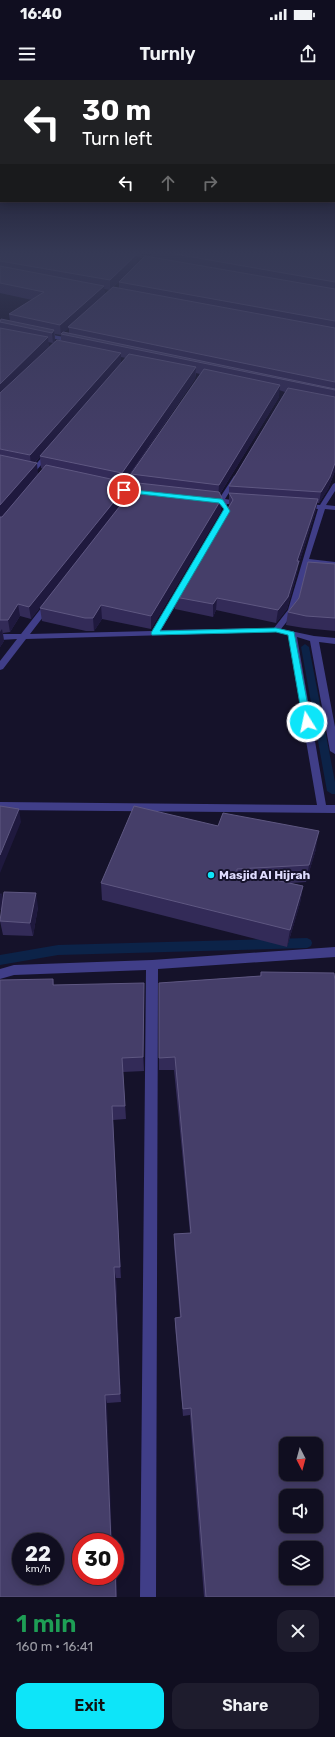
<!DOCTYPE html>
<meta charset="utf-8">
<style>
body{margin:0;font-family:Rubik,sans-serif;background:#1e1c2d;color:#f1f3f6;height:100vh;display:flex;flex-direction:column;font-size:15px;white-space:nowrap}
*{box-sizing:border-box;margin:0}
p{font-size:13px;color:#9c9ca5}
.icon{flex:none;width:22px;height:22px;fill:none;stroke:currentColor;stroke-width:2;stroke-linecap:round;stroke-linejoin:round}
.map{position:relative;height:1517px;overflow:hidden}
.details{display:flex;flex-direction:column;background:#100e20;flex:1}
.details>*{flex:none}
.guide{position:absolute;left:0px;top:0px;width:335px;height:122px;box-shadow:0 2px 10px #0003,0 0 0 1px #302e3e;background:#202124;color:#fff;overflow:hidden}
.needle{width:26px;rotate:174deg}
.controls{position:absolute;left:279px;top:1357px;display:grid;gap:8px}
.controls a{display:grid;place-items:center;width:44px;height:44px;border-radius:8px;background:#100e20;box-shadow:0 2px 10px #0003,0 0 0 1px #302e3e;font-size:20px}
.speed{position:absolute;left:12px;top:1453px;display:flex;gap:8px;font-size:20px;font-weight:700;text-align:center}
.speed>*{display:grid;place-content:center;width:52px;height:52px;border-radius:50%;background:#100e20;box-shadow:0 2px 10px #0003,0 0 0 1px #302e3e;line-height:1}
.speed small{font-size:10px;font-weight:400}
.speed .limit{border:6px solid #d22;background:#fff;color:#111}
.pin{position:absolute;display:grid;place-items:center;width:34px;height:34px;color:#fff;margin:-17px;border:2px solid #fff;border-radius:50%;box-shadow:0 1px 4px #0007}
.me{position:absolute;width:44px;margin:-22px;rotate:350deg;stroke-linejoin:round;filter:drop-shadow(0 0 3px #0008)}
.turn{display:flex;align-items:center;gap:14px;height:84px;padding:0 16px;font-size:18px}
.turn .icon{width:52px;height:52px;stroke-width:2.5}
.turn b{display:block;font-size:28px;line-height:34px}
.lanes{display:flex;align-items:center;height:38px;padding:0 16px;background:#0003;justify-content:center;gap:20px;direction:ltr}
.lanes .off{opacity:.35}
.round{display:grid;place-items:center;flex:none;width:42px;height:42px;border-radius:12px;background:#1e1c2d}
.overview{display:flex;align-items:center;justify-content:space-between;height:68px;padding:0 16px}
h1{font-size:24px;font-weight:600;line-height:30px;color:#1e9e55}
.primary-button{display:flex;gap:8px;margin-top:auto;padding:8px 16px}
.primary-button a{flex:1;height:46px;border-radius:12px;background:#0de5f9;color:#111;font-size:16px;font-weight:600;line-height:46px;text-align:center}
.primary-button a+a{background:#1e1c2d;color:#f1f3f6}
.status{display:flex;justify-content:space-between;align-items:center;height:28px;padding:0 20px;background:#100e20;direction:ltr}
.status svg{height:11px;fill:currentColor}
header{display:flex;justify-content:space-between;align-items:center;height:52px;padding:0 16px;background:#100e20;font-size:18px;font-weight:600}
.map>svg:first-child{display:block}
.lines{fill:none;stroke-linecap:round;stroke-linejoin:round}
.stream{fill:#0c2348;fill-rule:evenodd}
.street{fill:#403e88;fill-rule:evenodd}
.wall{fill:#332b58;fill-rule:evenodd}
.shaded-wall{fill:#1f193e}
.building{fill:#453e69;stroke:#5e5781;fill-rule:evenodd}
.route{fill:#0de5f9;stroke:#0895a2}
.poi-dot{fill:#0de5f9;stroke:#15122a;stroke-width:1.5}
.labels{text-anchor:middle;stroke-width:4;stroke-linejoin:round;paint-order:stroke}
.poi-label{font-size:12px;font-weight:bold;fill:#dfdcfe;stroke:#15122a;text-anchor:start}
</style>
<div class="status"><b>16:40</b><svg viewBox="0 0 49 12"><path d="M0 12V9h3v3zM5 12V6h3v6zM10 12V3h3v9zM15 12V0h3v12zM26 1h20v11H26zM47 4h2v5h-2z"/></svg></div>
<header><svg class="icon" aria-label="menu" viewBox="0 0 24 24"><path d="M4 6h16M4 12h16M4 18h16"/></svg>Turnly<svg class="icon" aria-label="share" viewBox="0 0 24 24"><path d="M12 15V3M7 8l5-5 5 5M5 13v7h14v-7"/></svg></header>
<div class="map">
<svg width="335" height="1517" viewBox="0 0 335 1517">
<rect width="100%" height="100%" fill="#15122a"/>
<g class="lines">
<path class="stream" d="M305,564l4,3 26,135v12h-3l-5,-3 -26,-144z
M307,858l4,2 1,3 -1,3 -4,2 -249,7 -58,10v-10l58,-10z"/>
<path class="street" d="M43,253l31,6 3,2 -3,2 -33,-7 -1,-1z
M47,371l5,1 -16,19h-4v-2z
M137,388l5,1 -16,23h-4l-1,-1z
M236,395l3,2 -14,22 19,3v2h-17l-1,2 -2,1 -5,-4 -13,-2v-2h13l15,-23z
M335,403v8l-9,14 9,1v4l-10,-1 -16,50 26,3v4l-27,-2 -12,46 -15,19 33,7 21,2v6l-16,-2 16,85v27l-5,-3 -20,-110 -13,-4 29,168h9v8l-335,-3v-8l317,3 -29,-170 -12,-3 -250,7 -23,30 -3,1v-9l17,-22 -17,1v-6h21l25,-32h3l4,2 -23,30 122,-3 26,-43 4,-2 4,2 -25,42 113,-2 14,-18 30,-101 -14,-1 -4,-2 4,-2 16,1 13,-21z
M335,867v10l-177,12 -2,628h-16l6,-627 -132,5 -14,4v-10l14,-4 138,-5z"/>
</g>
<path class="wall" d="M0,171h149l-7,7 -5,-1v7l14,-7v-6h184v220l-7,18 -9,14h-2l-1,7 -18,56 -1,7 -10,36 -11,14 -60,-13 -3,7 -38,-8v-12l54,-91v-20l56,-94 -6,-2v7l-59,97 1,17 -70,118 -49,-10 -8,12h-8l-44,-10 -2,-13 95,-121h-3l-1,-13 69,-100 -4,-1 -1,6 -70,103 4,1v11l-98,125 -11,-3 -10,16 -7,1 1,8 -4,6v-327l10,1 -1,-7 23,-14 -32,-7zM119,202v6l-6,-1zM104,209l6,1 -5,5zM69,248v5l-5,-1zM55,254l6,1v6h-6zM48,262l5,1 -4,4zM121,277l5,1 -5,5zM40,377l1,11 2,1 -5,6 -3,-12z
M335,484v67l-31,-3 -18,-3 2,-13z
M316,769l-10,33 -15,1 12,3 -3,17 -13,44 -185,-47 -1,-17z
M0,813l3,7 35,7 -5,29 -30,-1 -3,-14 2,-13 -2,2z
M261,892l74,625h-131l-14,-182 -7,1 -8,-90v-8l5,-1 -6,-72v-11l16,-1 -16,-163h-15v-87l101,-7z
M53,899l1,6 90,12v74l-21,1 3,47 -13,1 8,158h-5l5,124 -14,1 -26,173 34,-23 1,3 1,41h-117z"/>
<path class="shaded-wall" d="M142,171h7l-7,7z
M137,174v10l-27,26v-10z
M104,206l1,10 -37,31 1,1 -8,7 -1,-10z
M54,250l1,11 -2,2 -1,-10z
M48,257l1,11 -49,49v-13z
M121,273v11l-81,92v1l-9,9 -1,-11z
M196,287l-1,12 -73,106v-12z
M280,305l-1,12 -61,100 1,-12z
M37,383l1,12 -38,44v-14z
M335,383v8l-7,18 -9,14 2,-11z
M129,403v11l-98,125 -2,-12z
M222,418l-1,13 -70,118v-13z
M318,419l-2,11 -18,56 -1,7 -10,36 -11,14 2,-13 19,-49z
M217,518l-1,12 -3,7v-13z
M18,524l2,12 -10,16 -2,-12z
M101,525l1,14 -8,12 -1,-13z
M2,549l2,12 -4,6v-15z
M19,729l2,13 -21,51v-18z
M319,751l-3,18 -10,33 3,-17z
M303,806l-3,17 -13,44 3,-17z
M2,813l2,12 -4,5v-15z
M36,813l2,14 -5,29 -3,-13z
M144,903v88l-1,-14z
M112,1026l1,14 8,158 -1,-11z
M114,1187l2,11 5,124 -1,-8z
M105,1315l2,8 5,139h-1z
M115,1473l1,3 1,41h-1z"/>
<path class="building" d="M0,171h123l14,3 -27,26 -110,-19z
M158,171h168l9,2v29z
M145,176l190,33v32l-216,-39z
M0,186l104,20 -44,39 -51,-11 35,-22 -44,-9z
M113,207l222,41v54l-267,-55z
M1,239l53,11 -2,3 -52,-11z
M0,248l48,9 -48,47z
M63,252l272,57v1l-274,-56z
M57,260l64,13 -91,102 -30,-6v-56z
M129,274l67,13 -74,106 -82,-17z
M204,289l76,16 -61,100 -88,-11z
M288,308l47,9v66l-5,14 -9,15 -92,-6z
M0,375l37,8 -37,42z
M46,385l83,18 -100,124 -11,-3 -10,16h-8v-103h2z
M138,403l81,9 3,6 -71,118 -50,-11 -8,13h-8l-45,-10z
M229,413l89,6 -21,62h2l-11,36 -10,13 -61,-12 -4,6 -38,-7 58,-97z
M308,482l27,2v54l-29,-2 -18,-4 11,-14z
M0,726l19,3 -19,46z
M134,726l84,20 5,-13 96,18 -10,34 -72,4v3l66,14 -13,44 -189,-47z
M4,812l32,1 -6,30 -30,-2z
M261,892l73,1 1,8v616h-129l-15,-189 -8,1 -8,-91 6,-1 -7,-83 17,-1 -16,-176 -16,1v-75l102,-7zM286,1364h30v30h-30zM286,1416h30v30h-30zM286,1468h30v30h-30z
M53,899v6l91,-2 -1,74 -21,1 3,48h-13l8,161h-6l6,127 -15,1 6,147h-30v34h34v-11l1,32h-116v-617zM21,1462h34v34h-34z"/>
<linearGradient id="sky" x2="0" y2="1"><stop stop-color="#0c0a17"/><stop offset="0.45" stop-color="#353955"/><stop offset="1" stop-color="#353955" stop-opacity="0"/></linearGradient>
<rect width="335" height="384" fill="url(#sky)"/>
<path class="route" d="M124,409l97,10 2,1 7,11 -70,120 116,-3 18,4 17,90 -1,2h-6l-1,-2 -15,-87 -12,-3 -124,3 -1,-2 73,-124 -5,-6 -97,-11 -1,-2z"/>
<circle class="poi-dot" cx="211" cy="795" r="4"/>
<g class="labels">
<g class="poi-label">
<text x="219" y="799">Masjid Al Hijrah</text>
</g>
</g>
</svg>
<div class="controls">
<a><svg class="needle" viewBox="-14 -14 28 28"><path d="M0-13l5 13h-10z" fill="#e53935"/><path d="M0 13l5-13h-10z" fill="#9c9ca5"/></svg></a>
<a><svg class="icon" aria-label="sound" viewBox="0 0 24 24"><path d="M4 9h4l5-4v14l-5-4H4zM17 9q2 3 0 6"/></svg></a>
<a><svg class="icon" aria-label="layers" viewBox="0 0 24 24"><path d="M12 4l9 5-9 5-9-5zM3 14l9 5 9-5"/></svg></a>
</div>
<div class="speed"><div>22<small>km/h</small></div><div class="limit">30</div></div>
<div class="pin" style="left:124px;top:410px;background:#d93025"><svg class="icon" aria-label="arrive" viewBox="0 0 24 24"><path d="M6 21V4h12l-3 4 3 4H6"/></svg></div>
<svg class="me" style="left:307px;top:642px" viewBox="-20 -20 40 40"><circle r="17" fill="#0de5f9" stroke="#fff" stroke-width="3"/><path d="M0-11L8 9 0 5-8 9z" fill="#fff"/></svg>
<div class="guide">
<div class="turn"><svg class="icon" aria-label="left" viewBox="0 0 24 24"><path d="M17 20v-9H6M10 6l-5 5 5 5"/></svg><div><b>30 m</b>Turn left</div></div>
<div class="lanes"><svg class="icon" aria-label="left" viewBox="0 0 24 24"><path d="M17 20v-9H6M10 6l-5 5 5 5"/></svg><svg class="icon off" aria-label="ahead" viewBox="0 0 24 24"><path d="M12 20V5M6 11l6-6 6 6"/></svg><svg class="icon off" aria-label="right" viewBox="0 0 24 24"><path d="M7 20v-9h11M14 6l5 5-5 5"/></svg></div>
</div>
</div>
<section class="details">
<div class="overview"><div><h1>1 min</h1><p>160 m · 16:41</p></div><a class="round"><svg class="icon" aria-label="close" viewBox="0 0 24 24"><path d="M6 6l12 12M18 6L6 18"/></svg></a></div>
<div class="primary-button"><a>Exit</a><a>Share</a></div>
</section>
